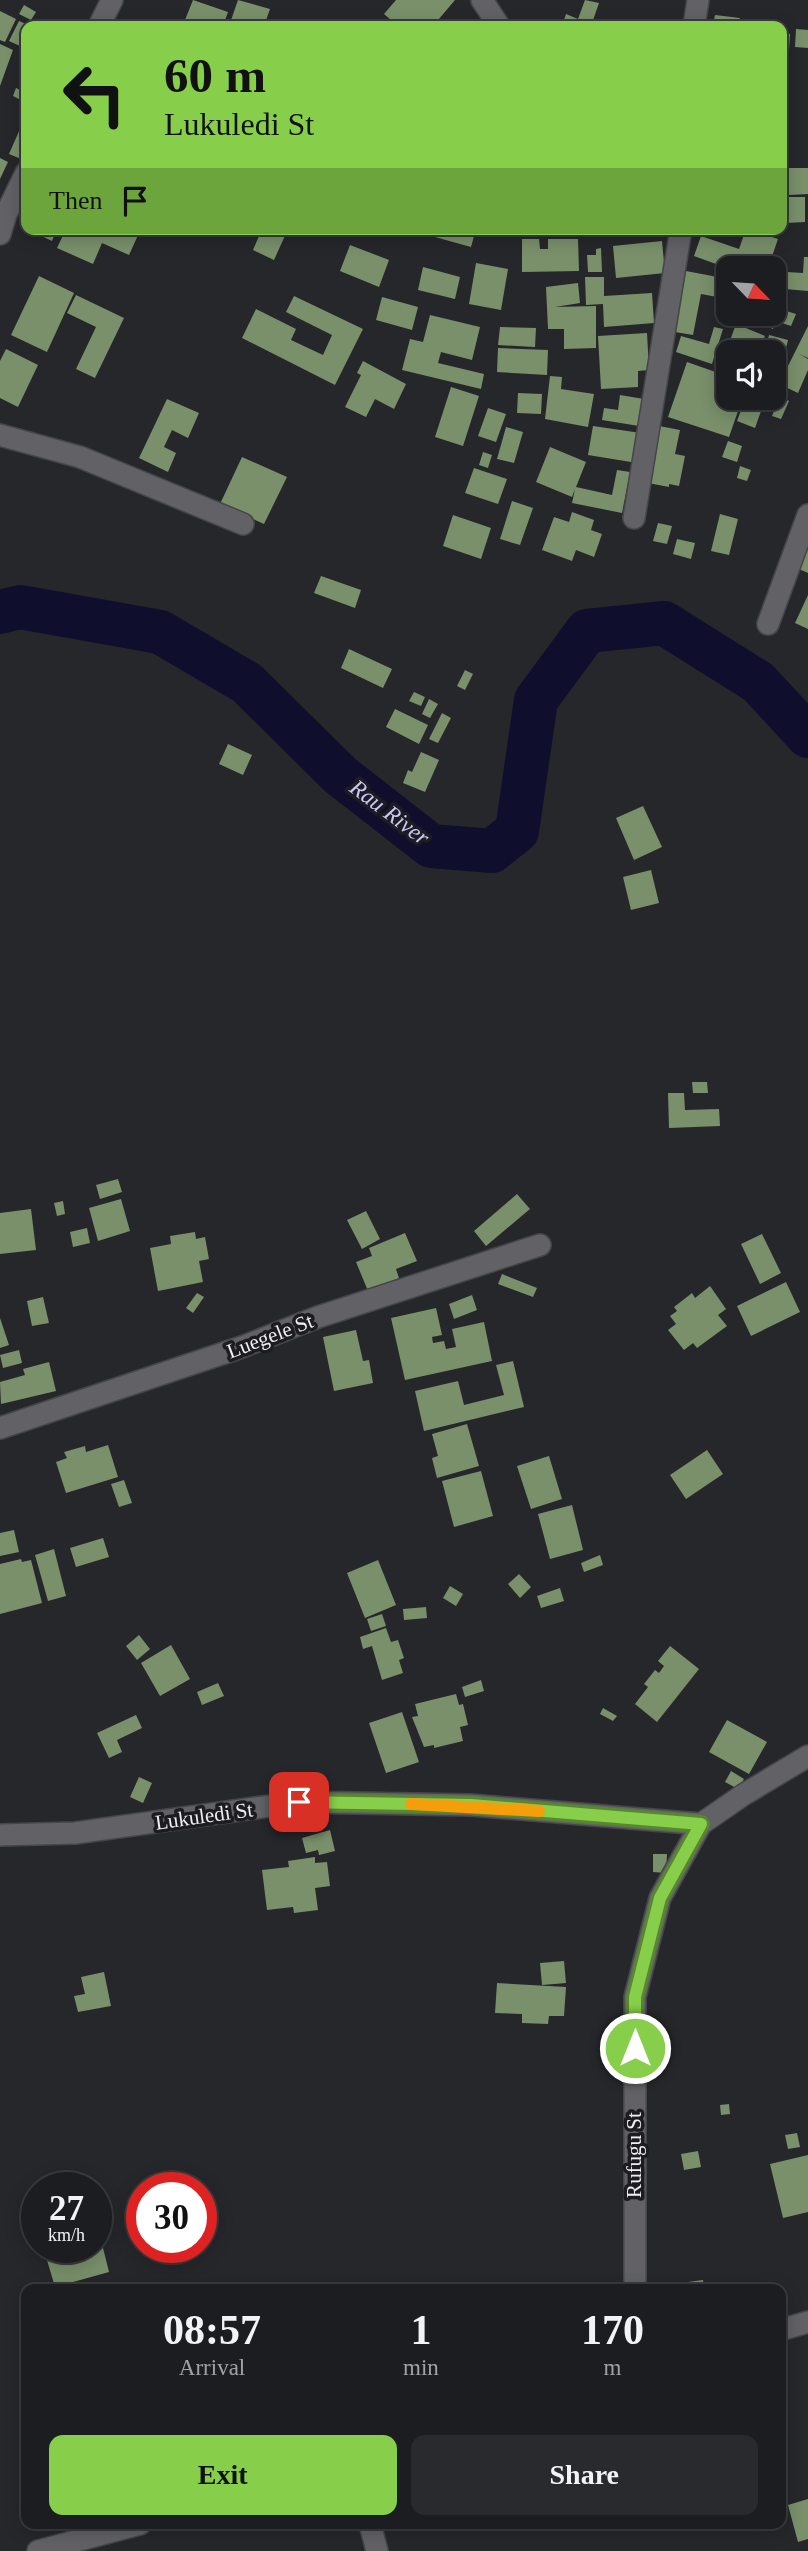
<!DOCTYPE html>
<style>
body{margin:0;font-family:Georgia,serif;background:#292a2d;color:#f1f3f6;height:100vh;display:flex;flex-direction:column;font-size:26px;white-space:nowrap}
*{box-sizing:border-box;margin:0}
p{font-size:23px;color:#a0a2a5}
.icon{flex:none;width:38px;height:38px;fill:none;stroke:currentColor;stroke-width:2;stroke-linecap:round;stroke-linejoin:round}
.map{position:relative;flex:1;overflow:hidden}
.panel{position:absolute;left:21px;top:2284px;width:765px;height:245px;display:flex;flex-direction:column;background:#1c1d20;border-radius:14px;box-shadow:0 4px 18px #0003,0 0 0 2px #3a3b3e}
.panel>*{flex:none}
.guide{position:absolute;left:21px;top:21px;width:766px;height:214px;border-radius:14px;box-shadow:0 4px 18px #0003,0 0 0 2px #3a3b3e;background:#87cf4a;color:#111;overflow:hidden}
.needle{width:46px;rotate:115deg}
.tools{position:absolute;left:716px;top:256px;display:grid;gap:14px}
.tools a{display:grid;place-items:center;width:70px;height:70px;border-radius:14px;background:#1c1d20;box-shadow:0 4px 18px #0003,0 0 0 2px #3a3b3e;font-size:35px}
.speed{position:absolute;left:21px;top:2172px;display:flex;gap:14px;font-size:35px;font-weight:700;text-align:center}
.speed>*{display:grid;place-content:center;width:91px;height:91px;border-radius:50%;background:#1c1d20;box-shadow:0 4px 18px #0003,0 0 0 2px #3a3b3e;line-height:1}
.speed small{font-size:18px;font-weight:400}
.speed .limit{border:10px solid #d22;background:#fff;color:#111}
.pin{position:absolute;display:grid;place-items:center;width:60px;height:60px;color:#fff;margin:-30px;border-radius:14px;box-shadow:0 4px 10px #0006}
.me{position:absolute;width:77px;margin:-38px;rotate:0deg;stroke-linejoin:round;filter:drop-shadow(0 0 5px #0008)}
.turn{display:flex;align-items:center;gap:24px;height:147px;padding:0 28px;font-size:32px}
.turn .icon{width:91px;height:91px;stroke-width:2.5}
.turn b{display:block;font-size:49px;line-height:60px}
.then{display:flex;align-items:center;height:66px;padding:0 28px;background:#0003;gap:14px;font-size:26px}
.eta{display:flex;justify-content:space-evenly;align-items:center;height:119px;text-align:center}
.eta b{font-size:42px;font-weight:800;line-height:49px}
.button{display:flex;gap:14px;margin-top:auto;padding:14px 28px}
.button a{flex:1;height:80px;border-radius:14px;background:#87cf4a;color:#111;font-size:28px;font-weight:800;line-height:80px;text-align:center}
.button a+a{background:#292a2d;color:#f1f3f6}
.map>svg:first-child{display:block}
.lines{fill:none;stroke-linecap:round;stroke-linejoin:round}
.river{stroke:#100e2d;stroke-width:44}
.building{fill:#79906b}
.minor-casing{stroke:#454649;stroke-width:24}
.minor{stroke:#616166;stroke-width:21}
.route-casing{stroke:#588730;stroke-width:18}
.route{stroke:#87cf4a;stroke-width:12}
.slow{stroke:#f59e0b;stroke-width:12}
.labels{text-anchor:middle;stroke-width:7;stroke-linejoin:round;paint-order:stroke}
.street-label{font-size:21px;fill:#efeff2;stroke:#1d1d21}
.water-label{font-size:23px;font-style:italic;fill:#c7c9fd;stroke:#1d1d21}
</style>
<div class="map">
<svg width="808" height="2551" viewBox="0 0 808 2551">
<rect width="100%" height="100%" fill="#26272b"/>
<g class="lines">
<path class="river" d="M0,612l20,-5 140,25 87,51 93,92 91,71 61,5 25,-20 19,-131 51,-69 77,-8 94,59 50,54"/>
</g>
<path class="building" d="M193,0l35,12 -5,14h-21l-17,-6z
M238,0l32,9 -6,17h-35z
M396,0h59l-22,26h-35l-14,-12z
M585,0l14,3 -8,23h-29l4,-12 12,5z
M24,5l12,7 -5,8 -12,-6z
M0,11l16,8 -11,23 -5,-2z
M715,15l25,3 -2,8h-25z
M19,21l7,3 -6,22 -11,-5z
M796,29l12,1v18l-13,-1z
M782,33l8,1 -1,16h-7z
M0,44l13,6 -13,36z
M16,88l10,5 -3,8 -10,-5z
M20,129l6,2v30l-17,-7z
M0,158l8,4 -8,17z
M788,168h20v26l-19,1z
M786,197h19v25l-19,1z
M27,229h30l-5,12z
M66,229h64l9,4 -10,22 -27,-12 -9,21 -36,-16z
M262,229h26l-14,31 -21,-10z
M406,229h70l-5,18z
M746,229l32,10 -10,29h-41l-33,-12 7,-20 38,13z
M522,239h17l1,10h8v-10h30l1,32 -57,1z
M662,241l3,32 -49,5 -3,-32z
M350,245l39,15 -10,27 -39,-16z
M601,248l1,24h-14l-1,-17h9v-6z
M804,257h4v34l-23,-2 2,-17 16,1z
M476,263l32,6 -7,41 -32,-6z
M423,267l37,10 -5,22 -37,-9z
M686,271l42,8v20l-27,-5 -8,41 -18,-3z
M39,276l35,17 -27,59 -36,-17z
M585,277h19v19l48,-3 2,30 -50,4 -1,-23 -17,1z
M578,283l2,20 -25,4 41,-1v42l-32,1v-20h-16l-2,-42z
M76,295l48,23 -29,60 -19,-9 20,-42 -29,-14z
M294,296l69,33 -28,56 -93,-47 14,-29 40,20 -5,11 32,15 9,-20 -46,-23z
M382,297l36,10 -6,23 -36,-10z
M774,302l9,4 -10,23 -26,-11 2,-5h25z
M783,310l13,4 -5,12 -12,-4z
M430,315l50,12 -8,33 -31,-8 -3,11 46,11 -3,15 -79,-19 8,-31 13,3z
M736,324l29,12 -7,16h-19l-11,-6z
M808,326v32l-9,-4 9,5v11l-10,23 -19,-9z
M500,327l36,1 -1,19 -37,-2z
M714,327l9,2 -11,35 -36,-12 5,-16 28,8z
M647,333l2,37 -11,1v16l-37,2 -3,-53z
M769,335l19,5 -6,24 -8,-2v-10h-9z
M498,348l50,2 -1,25 -50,-3z
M6,349l32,16 -20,42 -18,-9v-37z
M363,361l43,23 -12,25 -19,-10 -9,18 -21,-10 16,-32 -4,-2z
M687,362l40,14 -9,28 20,7 -9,26 -61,-20z
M550,376l12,1 -1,12 33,5 -6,33 -43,-8z
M451,387l28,9 -16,50 -28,-9z
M518,393l24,1 -1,20 -24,-1z
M620,395l24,4 -5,27 -37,-6 2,-12 14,2z
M746,397h20l-11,31 -18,-7z
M780,397l9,4 -8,18 -9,-3z
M167,399l32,14 -11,25 -16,-8 -8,17 12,6 -8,19 -29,-14z
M488,408l18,6 -10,28 -18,-6z
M654,425l26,5 -5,24 10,2 -6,30 -10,-2v3l-26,-5z
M593,426l48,7 -4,30 -49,-8z
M506,427l17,5 -9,31 -17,-4z
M728,441l14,5 -5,16 -15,-5z
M550,447l36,15 -10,25 36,8 5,-25 13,2 -8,41 -50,-10 3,-14 -3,8 -36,-15z
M483,452l9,3 -4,13 -9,-3z
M242,457l45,20 -23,47 -44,-20z
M740,466l11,4 -4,11 -10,-3z
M474,468l33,11 -9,25 -33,-11z
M512,501l21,7 -13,37 -20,-6z
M572,512l22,8 -3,10 11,4 -8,23 -18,-7 -4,11 -30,-11 12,-33 15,5z
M720,514l18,5 -9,36 -18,-4z
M453,515l38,13 -10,31 -38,-13z
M658,523l14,3 -5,18 -14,-3z
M677,539l18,4 -4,16 -18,-5z
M808,548v25l-9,-4z
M321,576l40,14 -6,18 -41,-15z
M808,595v34l-13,-6z
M349,649l43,20 -9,19 -42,-20z
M465,670l8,4 -8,16 -8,-4z
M414,692l11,5 -4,9 -12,-5z
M429,699l9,5 -8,14 -8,-4z
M395,709l33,16 -9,19 -33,-17z
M442,713l9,5 -13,25 -9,-4z
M228,744l24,11 -9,20 -24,-11z
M421,752l18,8 -14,32 -22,-9 5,-13 4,2z
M643,806l19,41 -28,13 -18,-42z
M651,870l8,33 -28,7 -8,-33z
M692,1082h15l1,11h-15z
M668,1093h16l1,17 34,-1 1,17 -51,2z
M118,1179l4,13 -22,7 -4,-14z
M517,1194l13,15 -44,37 -12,-15z
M121,1199l9,32 -32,10 -9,-33z
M63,1201l2,13 -8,2 -3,-13z
M31,1209l5,41 -36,4v-41z
M366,1211l14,28 -18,10 -15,-29z
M87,1228l3,15 -17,4 -3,-15z
M195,1232l1,7 9,-2 4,22 -10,2 4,21 -45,9 -8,-43 21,-4 -1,-8z
M405,1233l12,28 -21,8 3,9 -31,13 -12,-29 16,-6 -3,-8z
M762,1234l19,39 -21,11 -19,-40z
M502,1274l35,14 -4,9 -35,-13z
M786,1282l14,30 -49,24 -14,-30z
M710,1286l16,23 -8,6 9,11 -30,22 -4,-5 -9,7 -16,-20 8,-6 -6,-8 7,-5 -3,-4 18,-14 3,5z
M197,1293l7,4 -11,16 -7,-5z
M472,1295l5,15 -23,9 -5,-15z
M43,1297l6,26 -17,3 -5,-25z
M436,1308l6,27 -10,2 1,6 11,-2 2,8 10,-2 -4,-18 32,-7 8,39 -87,19 -14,-62z
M0,1318l9,27 -9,3z
M356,1330l7,31 6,-1 4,23 -39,8 -11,-54z
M19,1350l3,13 -19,5 -3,-13z
M513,1361l11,46 -100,24 -9,-40 43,-10 6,24 40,-10 -8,-30z
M49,1362l7,29 -55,13 -1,-22 25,-7 -2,-6z
M467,1424l12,42 -42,12 -5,-20 6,-2 -6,-22z
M108,1445l10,32 -52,16 -10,-31 11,-4 -3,-6 21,-6 1,6z
M707,1450l16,24 -37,25 -16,-24z
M549,1456l13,43 -31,10 -14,-43z
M481,1471l12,45 -39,11 -12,-46z
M124,1480l8,23 -13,4 -8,-23z
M572,1505l11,45 -33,9 -12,-45z
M14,1530l5,22 -19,4v-23z
M103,1538l6,19 -33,10 -6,-19z
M54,1549l12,47 -18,5 -13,-46z
M600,1555l3,10 -19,7 -3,-9z
M21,1559l1,3 9,-2 11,43 -42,11v-50z
M378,1560l18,45 -31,13 -18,-45z
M519,1574l12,13 -11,11 -12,-14z
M450,1586l13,8 -7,12 -13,-8z
M560,1588l4,13 -23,7 -4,-12z
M426,1607l1,11 -23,2 -1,-11z
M382,1614l4,12 -15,5 -4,-12z
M386,1628l5,14 7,-2 6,18 -5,2 4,13 -21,7 -10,-34 -9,3 -3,-12z
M139,1635l11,14 -13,11 -11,-14z
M171,1645l19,34 -30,17 -19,-33z
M670,1646l29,23 -42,53 -22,-18 13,-17 -4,-3 11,-14 4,3 5,-7 -6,-5z
M481,1680l3,11 -19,6 -3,-10z
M218,1683l6,13 -22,9 -5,-13z
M456,1694l3,11 4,-1 5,21 -8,2 3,14 -29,7v-3l-10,2 -12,-30 6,-1 -3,-12z
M603,1708l14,8 -4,5 -13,-7z
M402,1712l17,50 -33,11 -17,-50z
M136,1715l6,13 -25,12 5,12 -13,6 -12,-25z
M727,1720l40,22 -18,32 -40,-22z
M731,1771l13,8 -6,10 -13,-7z
M139,1777l13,6 -9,20 -13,-6z
M330,1830l5,21 -16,4 -1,-5 -12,3 -4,-15z
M653,1854h14l-1,19 -13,-1z
M315,1857v6l12,-1 3,24 -15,2 3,22 -24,3 -1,-6 -26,3 -5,-40 27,-3 -1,-6z
M564,1961l2,22 -24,2 -2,-22z
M104,1972l7,34 -33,6 -4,-16 11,-2 -4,-17z
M497,1983l69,4 -2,29h-15l-1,8 -26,-1v-9l-27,-1z
M729,2104l1,10 -9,1 -1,-10z
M797,2133l3,14 -12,2 -3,-14z
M698,2151l3,16 -17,3 -3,-16z
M808,2155v57l-25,6 -13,-54z
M102,2244l7,28 -54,15 -8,-27z
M703,2280l1,9h-15l-1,-7z
M808,2499v40l-10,3 -10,-37z"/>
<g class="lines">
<defs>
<path id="minor" d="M482,0l17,26
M99,26l13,-26
M694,26l4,-26
M0,234l6,-20 20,-41
M0,435l80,22 163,67
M634,518l47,-289
M768,624l40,-109
M0,1428l242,-81 76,-30 222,-72
M0,1835l75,-2 224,-31 172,3 230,19 42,-29 65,-39
M635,2289v-292l25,-99 41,-74
M780,2330l28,-8
M370,2524l7,27
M38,2551l102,-27"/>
</defs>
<use href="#minor" class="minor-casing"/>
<use href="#minor" class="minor"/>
</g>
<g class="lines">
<defs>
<path id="route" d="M299,1802l172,3 230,19 -41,74 -25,99v51"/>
</defs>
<use href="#route" class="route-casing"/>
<use href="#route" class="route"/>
<path class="slow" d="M411,1804l128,7"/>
</g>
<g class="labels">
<g class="street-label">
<text transform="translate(270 1336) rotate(-21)" y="7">Luegele St</text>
<text transform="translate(204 1816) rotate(-8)" y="7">Lukuledi St</text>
<text transform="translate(634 2155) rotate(-90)" y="7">Rufugu St</text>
</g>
<g class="water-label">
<text transform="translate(390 812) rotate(37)" y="8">Rau River</text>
</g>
</g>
</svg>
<div class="tools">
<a><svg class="needle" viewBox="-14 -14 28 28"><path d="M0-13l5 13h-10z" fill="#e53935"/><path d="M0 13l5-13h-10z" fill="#a0a2a5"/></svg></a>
<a><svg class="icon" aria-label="sound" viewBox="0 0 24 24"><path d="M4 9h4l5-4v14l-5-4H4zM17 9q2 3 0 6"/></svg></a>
</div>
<div class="speed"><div>27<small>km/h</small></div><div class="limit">30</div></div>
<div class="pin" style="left:299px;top:1802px;background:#d93025"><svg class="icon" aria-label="arrive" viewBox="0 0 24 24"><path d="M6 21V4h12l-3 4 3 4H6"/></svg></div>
<svg class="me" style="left:635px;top:2048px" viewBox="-20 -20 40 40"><circle r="17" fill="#87cf4a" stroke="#fff" stroke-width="3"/><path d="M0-11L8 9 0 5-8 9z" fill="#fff"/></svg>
<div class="guide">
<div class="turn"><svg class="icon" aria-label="left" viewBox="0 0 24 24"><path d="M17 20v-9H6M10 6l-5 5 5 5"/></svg><div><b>60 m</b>Lukuledi St</div></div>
<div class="then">Then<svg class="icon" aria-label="arrive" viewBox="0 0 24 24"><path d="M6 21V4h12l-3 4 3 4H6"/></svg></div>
</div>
<section class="panel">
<div class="eta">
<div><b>08:57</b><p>Arrival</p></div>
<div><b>1</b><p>min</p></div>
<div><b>170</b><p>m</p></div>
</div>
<div class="button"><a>Exit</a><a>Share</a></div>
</section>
</div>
